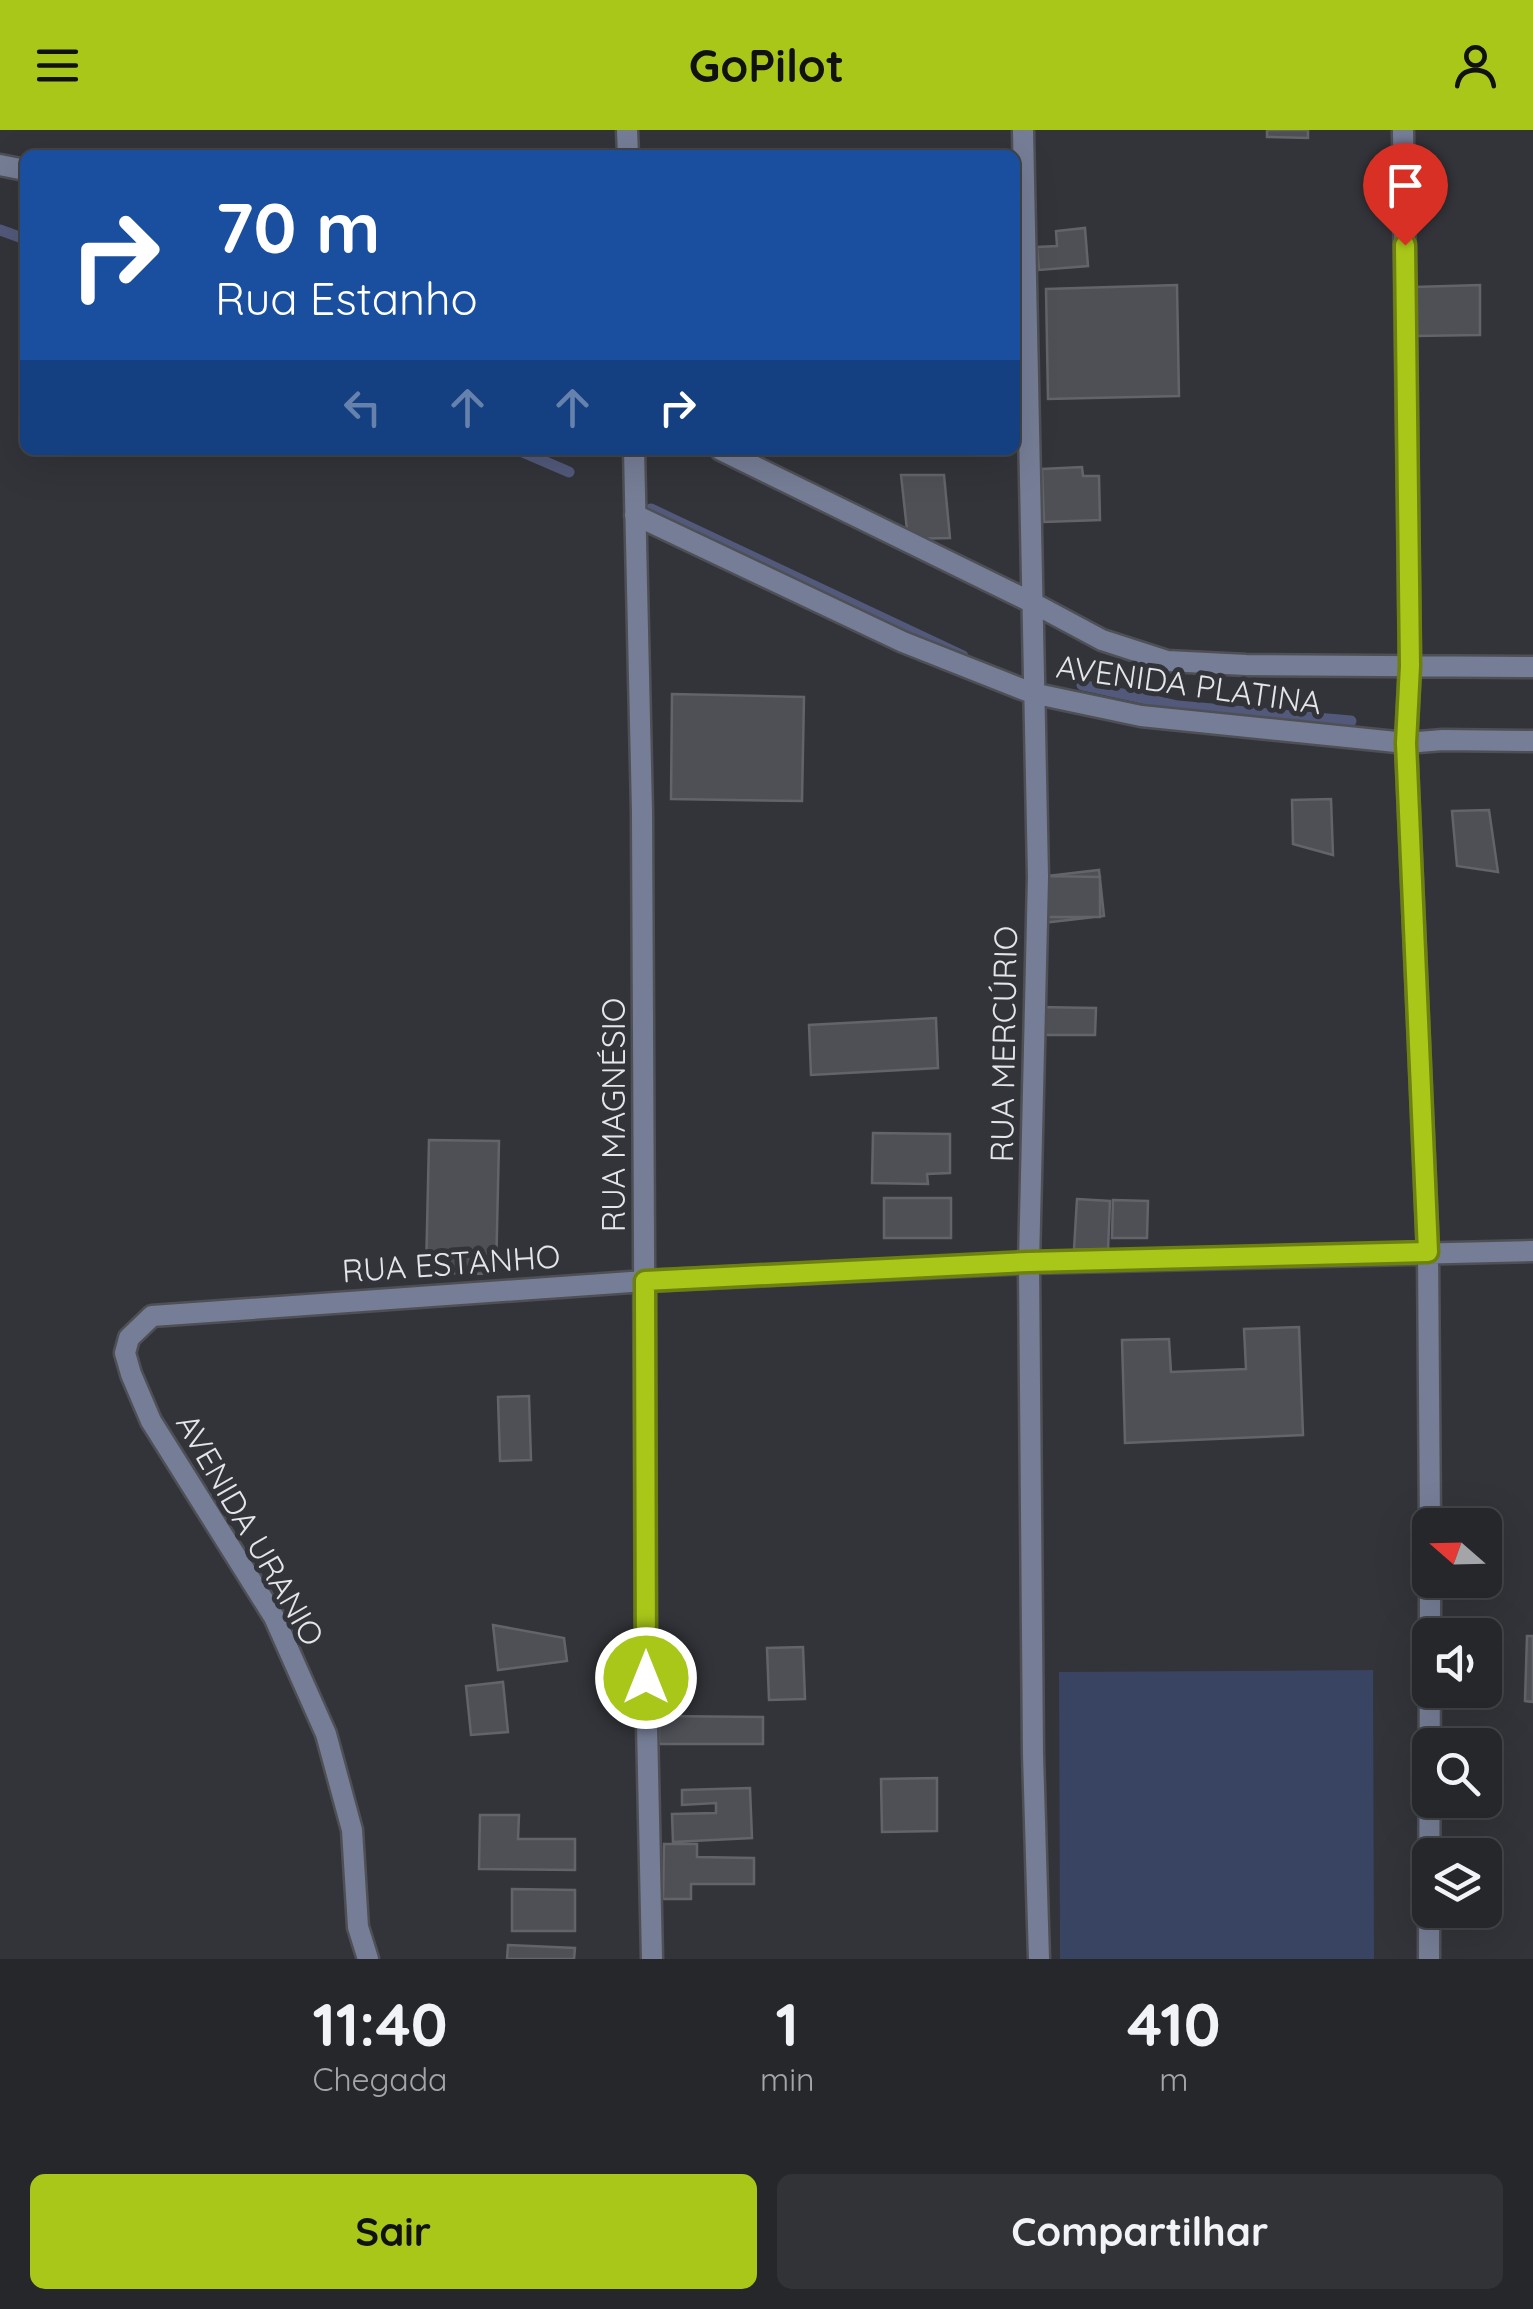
<!DOCTYPE html>
<html lang="pt">
<meta charset="utf-8">
<style>
body{margin:0;font-family:Quicksand,sans-serif;background:#323337;color:#f1f3f6;height:100vh;display:flex;flex-direction:column;font-size:38px;white-space:nowrap}
*{box-sizing:border-box;margin:0}
p{font-size:32px;color:#a4a5a9}
.icon{flex:none;width:55px;height:55px;fill:none;stroke:currentColor;stroke-width:2;stroke-linecap:round;stroke-linejoin:round}
.map{position:relative;height:1829px;overflow:hidden}
.details{display:flex;flex-direction:column;background:#26272b;flex:1}
.details>*{flex:none}
.hud{position:absolute;left:20px;top:20px;width:1000px;height:305px;border-radius:15px;box-shadow:0 10px 40px #0002,0 0 0 2px #424447;background:#1a4fa0;color:#fff;overflow:hidden}
.needle{width:65px;rotate:290deg}
.tools{position:absolute;left:1412px;top:1378px;display:grid;gap:20px}
.tools a{display:grid;place-items:center;width:90px;height:90px;border-radius:15px;background:#26272b;box-shadow:0 10px 40px #0002,0 0 0 2px #424447;font-size:50px}
.pin{position:absolute;display:grid;place-items:center;width:85px;height:85px;color:#fff;margin:-102px -42px;border-radius:50% 50% 50% 0;rotate:-45deg;box-shadow:0 0 10px #0007}
.pin .icon{rotate:45deg}
.me{position:absolute;width:110px;margin:-55px;rotate:0deg;stroke-linejoin:round;filter:drop-shadow(0 0 8px #0008)}
.turn{display:flex;align-items:center;gap:35px;height:210px;padding:0 30px;font-size:45px}
.turn .icon{width:130px;height:130px;stroke-width:2.5}
.turn b{display:block;font-size:70px;line-height:85px}
.lanes{display:flex;align-items:center;height:95px;padding:0 30px;background:#0003;justify-content:center;gap:50px;direction:ltr}
.lanes .off{opacity:.35}
.eta{display:flex;justify-content:space-evenly;align-items:center;height:170px;text-align:center}
.eta b{font-size:60px;font-weight:700;line-height:70px}
.cta{display:flex;gap:20px;margin-top:auto;padding:20px 30px}
.cta a{flex:1;height:115px;border-radius:15px;background:#a9c719;color:#111;font-size:40px;font-weight:700;line-height:115px;text-align:center}
.cta a+a{background:#323337;color:#f1f3f6}
header{display:flex;justify-content:space-between;align-items:center;height:130px;padding:0 30px;background:#a9c719;color:#111;font-size:45px;font-weight:700}
.map>svg:first-child{display:block}
.green{fill:#394362}
.lines{fill:none;stroke-linecap:round;stroke-linejoin:round}
.stream{stroke:#52597b;stroke-width:11}
.building{fill:#4e5056;stroke:#62646a;stroke-width:2.5}
.street-casing{stroke:#4e5055;stroke-width:25}
.street{stroke:#767e97;stroke-width:20}
.route-casing{stroke:#6e8110;stroke-width:25}
.route{stroke:#a9c719;stroke-width:18}
.labels{text-anchor:middle;stroke-width:10;stroke-linejoin:round;paint-order:stroke}
.street-label{font-size:32px;fill:#e4e5e9;stroke:#323439}
</style>
<header><svg class="icon" aria-label="menu" viewBox="0 0 24 24"><path d="M4 6h16M4 12h16M4 18h16"/></svg>GoPilot<svg class="icon" aria-label="person" viewBox="0 0 24 24"><circle cx="12" cy="8" r="4"/><path d="M4 21q1-7 8-7t8 7"/></svg></header>
<div class="map">
<svg width="1533" height="1829" viewBox="0 0 1533 1829">
<rect width="100%" height="100%" fill="#323439"/>
<path class="green" d="M1373,1540l1,289h-314l-1,-287z"/>
<g class="lines">
<path class="stream" d="M0,100l25,9
M518,320l51,22
M651,379l312,147
M1082,555l96,21 173,15"/>
</g>
<path class="building" d="M1267,0h41v8l-41,-1z
M1085,98l3,38 -49,4 -2,-23 20,-1 -1,-15z
M1177,155l2,111 -131,3 -2,-110z
M1480,155v50l-65,1v-49z
M1082,337l1,9h16l1,44 -56,2 -2,-53z
M901,345h43l6,63 -42,1z
M672,564l132,3 -2,104 -131,-2z
M1331,669l2,56 -40,-11 -1,-44z
M1489,680l9,62 -41,-6 -5,-55z
M1099,740l5,46 -62,7 -4,-46z
M1040,746l60,1v40h-59z
M1039,877l57,1 -1,27h-57z
M936,888l2,50 -127,7 -2,-50z
M873,1003l77,1v39l-23,1 1,10 -56,-1z
M429,1010l70,1 -3,133 -70,-1z
M884,1068h67v40h-67z
M1077,1069l33,2 -2,49 -34,-1z
M1113,1070l35,1 -1,37h-35z
M1299,1197l4,108 -178,8 -3,-103 47,-1 2,33 75,-3 -2,-40z
M529,1266l2,64 -31,1 -2,-64z
M493,1495l71,13 3,23 -69,9z
M1527,1506h6v66l-8,-1z
M803,1517l2,52 -36,1 -2,-52z
M503,1552l5,50 -37,3 -5,-49z
M659,1586l104,1v27h-104z
M937,1648v53l-55,1 -1,-53z
M750,1658l2,50 -79,4 -1,-28 44,-1v-10l-34,2v-15z
M480,1685h39l-1,24h57v31l-96,-1z
M664,1714h33v13l57,1v26h-63v15h-28z
M512,1759l63,1v41h-63z
M508,1815l67,3 -1,11h-67z"/>
<g class="lines">
<defs>
<path id="street" d="M627,0l1,25
M1023,0l15,747 -9,386 4,491 6,205
M1403,0l7,536 -4,77 22,509 2,273
M0,35l25,5
M634,320l8,362 4,866 6,281
M721,320l310,152 71,38 65,21 79,4 287,2
M635,385l268,127 129,51 109,23 265,27 37,-3 90,1
M1430,1505v-55
M368,1829l-10,-32 -6,-97 -26,-96 -52,-117 -123,-196 -20,-47 -6,-21 4,-15 23,-22 493,-35 384,-18 504,-12
M1429,1829l1,-320"/>
</defs>
<use href="#street" class="street-casing"/>
<use href="#street" class="street"/>
</g>
<g class="lines">
<defs>
<path id="route" d="M646,1548l-1,-397 383,-19 400,-10 -22,-509 4,-77 -5,-421"/>
</defs>
<use href="#route" class="route-casing"/>
<use href="#route" class="route"/>
</g>
<g class="labels">
<g class="street-label">
<text transform="translate(1189 555) rotate(8)" y="11">AVENIDA PLATINA</text>
<text transform="translate(1004 914) rotate(-89)" y="11">RUA MERCÚRIO</text>
<text transform="translate(614 985) rotate(-90)" y="11">RUA MAGNÉSIO</text>
<text transform="translate(451 1134) rotate(-4)" y="11">RUA ESTANHO</text>
<text transform="translate(250 1400) rotate(60)" y="11">AVENIDA URANIO</text>
</g>
</g>
</svg>
<div class="tools">
<a><svg class="needle" viewBox="-14 -14 28 28"><path d="M0-13l5 13h-10z" fill="#e53935"/><path d="M0 13l5-13h-10z" fill="#a4a5a9"/></svg></a>
<a><svg class="icon" aria-label="sound" viewBox="0 0 24 24"><path d="M4 9h4l5-4v14l-5-4H4zM17 9q2 3 0 6"/></svg></a>
<a><svg class="icon" aria-label="search" viewBox="0 0 24 24"><circle cx="10" cy="10" r="6"/><path d="M15 15l6 6"/></svg></a>
<a><svg class="icon" aria-label="layers" viewBox="0 0 24 24"><path d="M12 4l9 5-9 5-9-5zM3 14l9 5 9-5"/></svg></a>
</div>
<div class="pin" style="left:1405px;top:115px;background:#d93025"><svg class="icon" aria-label="arrive" viewBox="0 0 24 24"><path d="M6 21V4h12l-3 4 3 4H6"/></svg></div>
<svg class="me" style="left:646px;top:1548px" viewBox="-20 -20 40 40"><circle r="17" fill="#a9c719" stroke="#fff" stroke-width="3"/><path d="M0-11L8 9 0 5-8 9z" fill="#fff"/></svg>
<div class="hud">
<div class="turn"><svg class="icon" aria-label="right" viewBox="0 0 24 24"><path d="M7 20v-9h11M14 6l5 5-5 5"/></svg><div><b>70 m</b>Rua Estanho</div></div>
<div class="lanes"><svg class="icon off" aria-label="left" viewBox="0 0 24 24"><path d="M17 20v-9H6M10 6l-5 5 5 5"/></svg><svg class="icon off" aria-label="ahead" viewBox="0 0 24 24"><path d="M12 20V5M6 11l6-6 6 6"/></svg><svg class="icon off" aria-label="ahead" viewBox="0 0 24 24"><path d="M12 20V5M6 11l6-6 6 6"/></svg><svg class="icon" aria-label="right" viewBox="0 0 24 24"><path d="M7 20v-9h11M14 6l5 5-5 5"/></svg></div>
</div>
</div>
<section class="details">
<div class="eta">
<div><b>11:40</b><p>Chegada</p></div>
<div><b>1</b><p>min</p></div>
<div><b>410</b><p>m</p></div>
</div>
<div class="cta"><a>Sair</a><a>Compartilhar</a></div>
</section>
